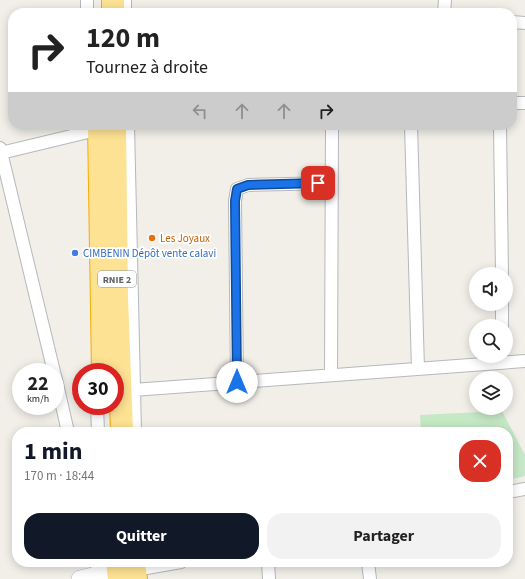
<!DOCTYPE html>
<html lang="fr">
<meta charset="utf-8">
<style>
body{margin:0;font-family:"Source Sans 3",sans-serif;background:#f2f2f2;color:#222;height:100vh;display:flex;flex-direction:column;font-size:15px;white-space:nowrap}
*{box-sizing:border-box;margin:0}
p{font-size:13px;color:#767676}
.icon{flex:none;width:22px;height:22px;fill:none;stroke:currentColor;stroke-width:2;stroke-linecap:round;stroke-linejoin:round}
.map{position:relative;flex:1;overflow:hidden}
.side{position:absolute;left:12px;top:427px;width:501px;height:140px;display:flex;flex-direction:column;background:#fff;border-radius:16px;box-shadow:0 2px 10px #0003}
.side>*{flex:none}
.guide{position:absolute;left:8px;top:8px;width:509px;height:122px;border-radius:16px;box-shadow:0 2px 10px #0003;background:#fff;color:#222;overflow:hidden}
.controls{position:absolute;left:469px;top:267px;display:grid;gap:8px}
.controls a{display:grid;place-items:center;width:44px;height:44px;border-radius:50%;background:#fff;box-shadow:0 2px 10px #0003;font-size:20px}
.speed{position:absolute;left:12px;top:363px;display:flex;gap:8px;font-size:20px;font-weight:700;text-align:center}
.speed>*{display:grid;place-content:center;width:52px;height:52px;border-radius:50%;background:#fff;box-shadow:0 2px 10px #0003;line-height:1}
.speed small{font-size:10px;font-weight:400}
.speed .limit{border:6px solid #d22;background:#fff;color:#111}
.pin{position:absolute;display:grid;place-items:center;width:34px;height:34px;color:#fff;margin:-17px;border-radius:8px;box-shadow:0 2px 6px #0006}
.me{position:absolute;width:44px;margin:-22px;rotate:0deg;stroke-linejoin:round;filter:drop-shadow(0 0 3px #0008)}
.turn{display:flex;align-items:center;gap:14px;height:84px;padding:0 12px;font-size:18px}
.turn .icon{width:52px;height:52px;stroke-width:2.5}
.turn b{display:block;font-size:28px;line-height:34px}
.lanes{display:flex;align-items:center;height:38px;padding:0 12px;background:#0003;justify-content:center;gap:20px;direction:ltr}
.lanes .off{opacity:.35}
.round{display:grid;place-items:center;flex:none;width:42px;height:42px;border-radius:16px;background:#f2f2f2}
.overview{display:flex;align-items:center;justify-content:space-between;height:68px;padding:0 12px}
h1{font-size:24px;font-weight:700;line-height:30px;color:#111827}
.action{display:flex;gap:8px;margin-top:auto;padding:8px 12px}
.action a{flex:1;height:46px;border-radius:16px;background:#111827;color:#fff;font-size:16px;font-weight:700;line-height:46px;text-align:center}
.action a+a{background:#f2f2f2;color:#222}
.map>svg:first-child{display:block}
.green{fill:#c5e8c5}
.lines{fill:none;stroke-linecap:round;stroke-linejoin:round}
.street-casing{stroke:#b5b8bc;stroke-width:14}
.secondary-casing{stroke:#b6babf;stroke-width:18}
.highway-casing{stroke:#f9ab00;stroke-width:24}
.street{stroke:#fff;stroke-width:12}
.secondary{stroke:#fff;stroke-width:17}
.highway{stroke:#fde293;stroke-width:22}
.route-casing{stroke:#114b97;stroke-width:10}
.route{stroke:#1a73e8;stroke-width:7}
.food-dot{fill:#e8710a;stroke:#fff;stroke-width:1.5}
.shop-dot{fill:#3f7fe0;stroke:#fff;stroke-width:1.5}
.labels{text-anchor:middle;stroke-width:3.5;stroke-linejoin:round;paint-order:stroke}
.shield{fill:#fff;stroke:#8f9295;stroke-width:1}
.shield-label{font-size:10px;font-weight:bold;fill:#5f6368}
.food-label{font-size:11px;fill:#c56008;stroke:#fff;text-anchor:start}
.shop-label{font-size:11px;fill:#366cbe;stroke:#fff;text-anchor:start}
</style>
<div class="map">
<svg width="525" height="579" viewBox="0 0 525 579">
<rect width="100%" height="100%" fill="#f1efe8"/>
<path class="green" d="M502,411l23,44v21l-17,4v-48h-87l-1,-17z"/>
<g class="lines">
<defs>
<path id="street" d="M87,0v13
M125,0v13
M444,13l1,-13
M512,22l13,1
M512,103h13
M128,125l7,307
M411,125l7,244
M500,125l2,149
M0,148l54,224
M1,153l87,-21
M502,304v22
M55,375l13,57
M331,375l1,-250
M237,382l-2,-181 2,-12 11,-4 84,-2
M133,390l392,-29
M97,406l1,26
M508,492l17,-3
M96,562l4,12
M268,562l1,17
M368,562l2,17
M135,570l46,-8"/>
<path id="secondary" d="M80,579l38,-9"/>
<path id="highway" d="M113,0v13
M99,125l4,247
M115,125l2,172 5,135
M117,562l2,17
M134,562l2,17"/>
</defs>
<use href="#street" class="street-casing"/>
<use href="#secondary" class="secondary-casing"/>
<use href="#highway" class="highway-casing"/>
<use href="#street" class="street"/>
<use href="#secondary" class="secondary"/>
<use href="#highway" class="highway"/>
</g>
<g class="lines">
<defs>
<path id="route" d="M237,382l-2,-181 2,-12 11,-4 70,-2"/>
</defs>
<use href="#route" class="route-casing"/>
<use href="#route" class="route"/>
</g>
<circle class="food-dot" cx="152" cy="238" r="4"/>
<circle class="shop-dot" cx="75" cy="253" r="4"/>
<g class="labels">
<rect class="shield" x="98" y="271" width="38" height="16" rx="3"/>
<g class="shield-label">
<text x="117" y="283">RNIE 2</text>
</g>
<g class="food-label">
<text x="160" y="242">Les Joyaux</text>
</g>
<g class="shop-label">
<text x="83" y="257">CIMBENIN Dépôt vente calavi</text>
</g>
</g>
</svg>
<div class="controls">
<a><svg class="icon" aria-label="sound" viewBox="0 0 24 24"><path d="M4 9h4l5-4v14l-5-4H4zM17 9q2 3 0 6"/></svg></a>
<a><svg class="icon" aria-label="search" viewBox="0 0 24 24"><circle cx="10" cy="10" r="6"/><path d="M15 15l6 6"/></svg></a>
<a><svg class="icon" aria-label="layers" viewBox="0 0 24 24"><path d="M12 4l9 5-9 5-9-5zM3 14l9 5 9-5"/></svg></a>
</div>
<div class="speed"><div>22<small>km/h</small></div><div class="limit">30</div></div>
<div class="pin" style="left:318px;top:183px;background:#d93025"><svg class="icon" aria-label="arrive" viewBox="0 0 24 24"><path d="M6 21V4h12l-3 4 3 4H6"/></svg></div>
<svg class="me" style="left:237px;top:382px" viewBox="-20 -20 40 40"><circle r="19" fill="#fff"/><path d="M0-13L10 11 0 6-10 11z" fill="#1a73e8"/></svg>
<div class="guide">
<div class="turn"><svg class="icon" aria-label="right" viewBox="0 0 24 24"><path d="M7 20v-9h11M14 6l5 5-5 5"/></svg><div><b>120 m</b>Tournez à droite</div></div>
<div class="lanes"><svg class="icon off" aria-label="left" viewBox="0 0 24 24"><path d="M17 20v-9H6M10 6l-5 5 5 5"/></svg><svg class="icon off" aria-label="ahead" viewBox="0 0 24 24"><path d="M12 20V5M6 11l6-6 6 6"/></svg><svg class="icon off" aria-label="ahead" viewBox="0 0 24 24"><path d="M12 20V5M6 11l6-6 6 6"/></svg><svg class="icon" aria-label="right" viewBox="0 0 24 24"><path d="M7 20v-9h11M14 6l5 5-5 5"/></svg></div>
</div>
<section class="side">
<div class="overview"><div><h1>1 min</h1><p>170 m · 18:44</p></div><a class="round" style="background:#d93025;color:#fff"><svg class="icon" aria-label="close" viewBox="0 0 24 24"><path d="M6 6l12 12M18 6L6 18"/></svg></a></div>
<div class="action"><a>Quitter</a><a>Partager</a></div>
</section>
</div>
